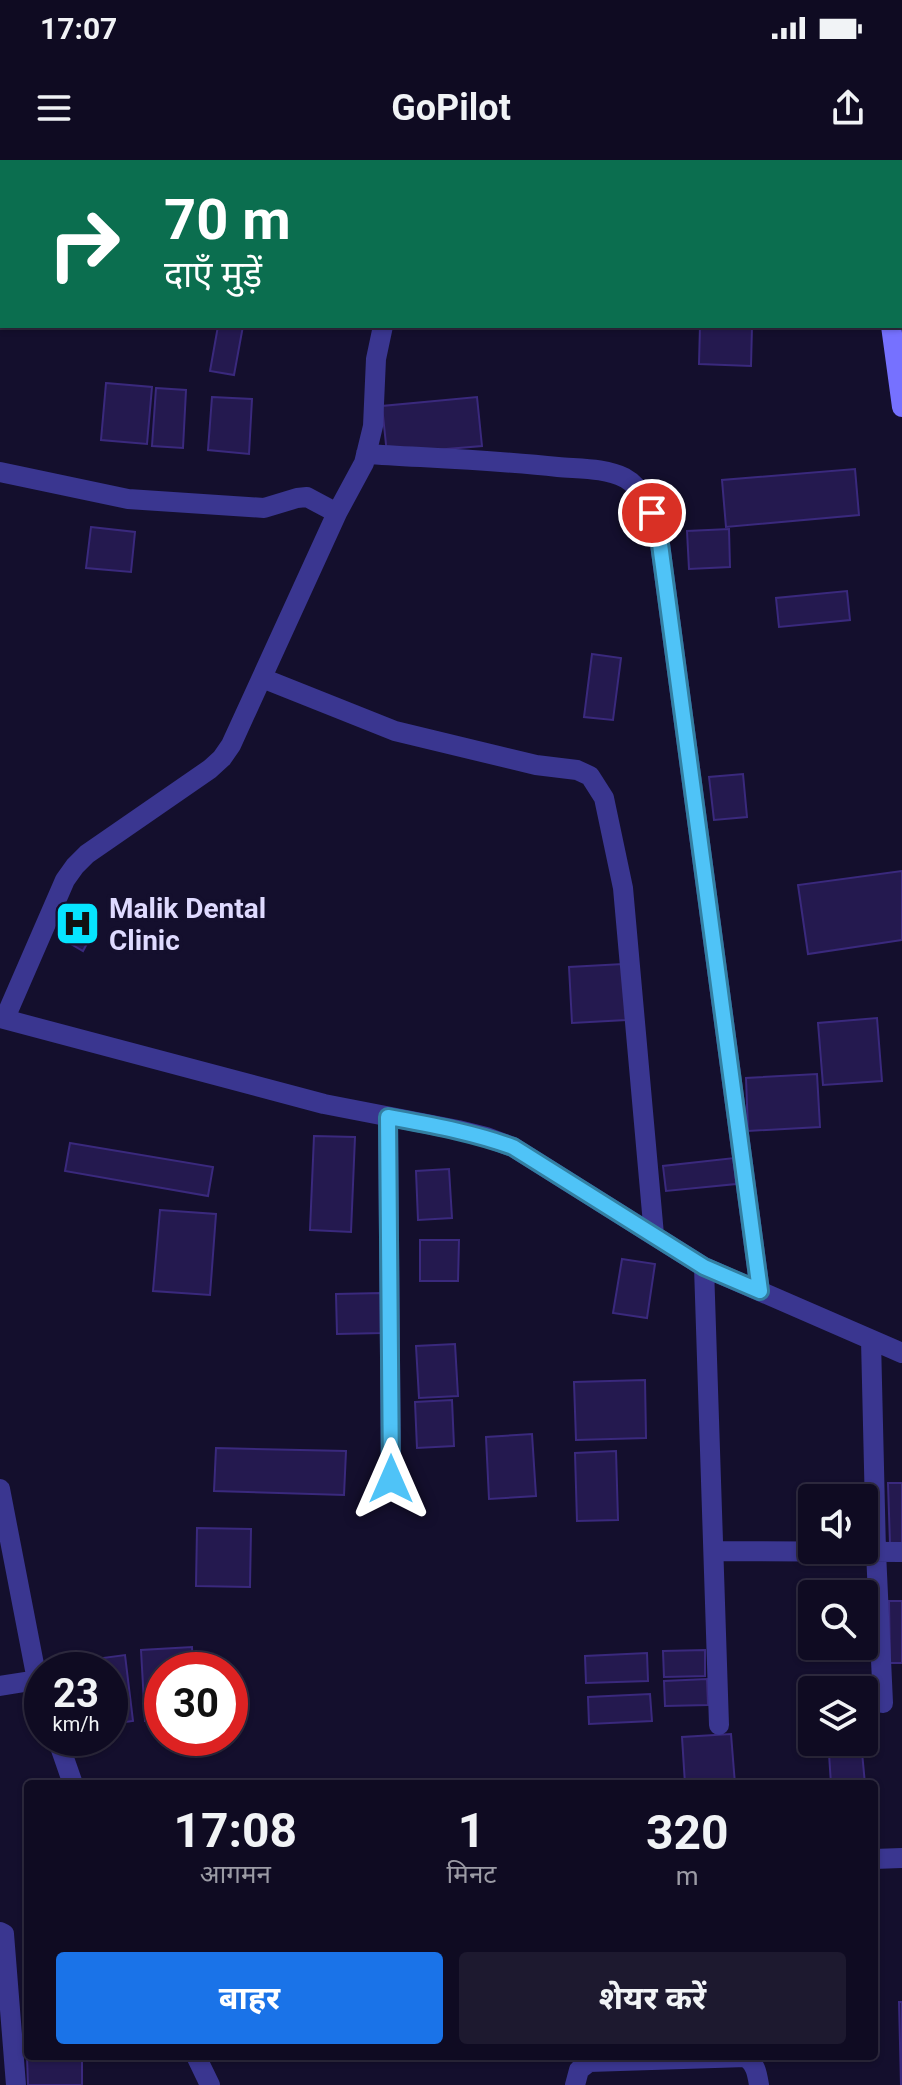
<!DOCTYPE html>
<html lang="hi">
<meta charset="utf-8">
<style>
body{margin:0;font-family:Roboto,"Noto Sans Devanagari",sans-serif;background:#1d192f;color:#f1f3f6;height:100vh;display:flex;flex-direction:column;font-size:30px;white-space:nowrap}
*{box-sizing:border-box;margin:0}
p{font-size:26px;color:#9b9ba5}
.icon{flex:none;width:44px;height:44px;fill:none;stroke:currentColor;stroke-width:2;stroke-linecap:round;stroke-linejoin:round}
.map{position:relative;flex:1;overflow:hidden}
.drawer{position:absolute;left:24px;top:1620px;width:854px;height:280px;display:flex;flex-direction:column;background:#0f0b22;border-radius:8px;box-shadow:0 2px 6px #0004,0 0 0 2px #2f2b40}
.drawer>*{flex:none}
.top-card{position:absolute;left:0px;top:0px;width:902px;height:168px;box-shadow:0 2px 6px #0004,0 0 0 2px #2f2b40;background:#0b6e4f;color:#fff;overflow:hidden}
.tools{position:absolute;left:798px;top:1324px;display:grid;gap:16px}
.tools a{display:grid;place-items:center;width:80px;height:80px;border-radius:8px;background:#0f0b22;box-shadow:0 2px 6px #0004,0 0 0 2px #2f2b40;font-size:40px}
.speed{position:absolute;left:24px;top:1492px;display:flex;gap:16px;font-size:40px;font-weight:700;text-align:center}
.speed>*{display:grid;place-content:center;width:104px;height:104px;border-radius:50%;background:#0f0b22;box-shadow:0 2px 6px #0004,0 0 0 2px #2f2b40;line-height:1}
.speed small{font-size:20px;font-weight:400}
.speed .limit{border:12px solid #d22;background:#fff;color:#111}
.pin{position:absolute;display:grid;place-items:center;width:68px;height:68px;color:#fff;margin:-34px;border:4px solid #fff;border-radius:50%;box-shadow:0 2px 8px #0007}
.me{position:absolute;width:88px;margin:-44px;rotate:0deg;stroke-linejoin:round;filter:drop-shadow(0 0 6px #0008)}
.turn{display:flex;align-items:center;gap:28px;height:168px;padding:0 32px;font-size:36px}
.turn .icon{width:104px;height:104px;stroke-width:2.5}
.turn b{display:block;font-size:56px;line-height:68px}
.eta{display:flex;justify-content:space-evenly;align-items:center;height:136px;text-align:center}
.eta b{font-size:48px;font-weight:700;line-height:56px}
.button{display:flex;gap:16px;margin-top:auto;padding:16px 32px}
.button a{flex:1;height:92px;border-radius:8px;background:#1a73e8;color:#fff;font-size:32px;font-weight:700;line-height:92px;text-align:center}
.button a+a{background:#1d192f;color:#f1f3f6}
.status{display:flex;justify-content:space-between;align-items:center;height:56px;padding:0 40px;background:#0f0b22;direction:ltr}
.status svg{height:22px;fill:currentColor}
header{display:flex;justify-content:space-between;align-items:center;height:104px;padding:0 32px;background:#0f0b22;font-size:36px;font-weight:700}
.map>svg:first-child{display:block}
.building{fill:#24194f;stroke:#3a297d;stroke-width:2}
.lines{fill:none;stroke-linecap:round;stroke-linejoin:round}
.street{stroke:#3a3690;stroke-width:20}
.secondary{stroke:#7671ff;stroke-width:20}
.route-casing{stroke:#337fa1;stroke-width:20}
.route{stroke:#4fc3f7;stroke-width:14}
.labels{text-anchor:middle;stroke-width:8;stroke-linejoin:round;paint-order:stroke}
.poi-label{font-size:28px;font-weight:bold;fill:#dfdaff;stroke:#140f2d;text-anchor:start}
</style>
<div class="status"><b>17:07</b><svg viewBox="0 0 49 12"><path d="M0 12V9h3v3zM5 12V6h3v6zM10 12V3h3v9zM15 12V0h3v12zM26 1h20v11H26zM47 4h2v5h-2z"/></svg></div>
<header><svg class="icon" aria-label="menu" viewBox="0 0 24 24"><path d="M4 6h16M4 12h16M4 18h16"/></svg>GoPilot<svg class="icon" aria-label="share" viewBox="0 0 24 24"><path d="M12 15V3M7 8l5-5 5 5M5 13v7h14v-7"/></svg></header>
<div class="map">
<svg width="902" height="1925" viewBox="0 0 902 1925">
<rect width="100%" height="100%" fill="#140f2d"/>
<path class="building" d="M218,166h25l-9,49 -24,-4z
M700,166h52l-1,40 -52,-2z
M106,223l46,4 -5,57 -46,-4z
M156,228l30,2 -3,58 -31,-2z
M212,237l40,2 -3,55 -41,-4z
M477,237l5,49 -95,8 -5,-48z
M855,309l4,46 -133,12 -4,-47z
M91,367l44,5 -4,40 -45,-4z
M729,369l1,38 -41,2 -2,-38z
M847,431l3,29 -71,7 -3,-29z
M592,494l29,4 -8,62 -29,-3z
M743,614l4,43 -33,3 -5,-43z
M902,711v69l-94,14 -10,-69z
M79,753l19,10 -15,28 -19,-11z
M623,804l3,56 -54,3 -3,-56z
M877,858l5,63 -59,4 -5,-62z
M817,914l3,53 -72,4 -2,-53z
M314,976l41,1 -4,95 -41,-2z
M70,983l143,24 -5,29 -143,-25z
M734,998l2,26 -70,7 -3,-25z
M449,1009l3,49 -34,2 -2,-49z
M160,1050l56,4 -6,81 -57,-4z
M420,1080h39l-1,41h-38z
M622,1099l33,5 -8,54 -34,-5z
M381,1133l1,40 -45,1 -1,-40z
M455,1184l3,52 -39,2 -3,-52z
M645,1220l1,58 -70,2 -2,-58z
M452,1240l2,46 -37,2 -2,-46z
M532,1274l4,62 -47,3 -3,-62z
M216,1288l130,3 -2,44 -130,-4z
M616,1291l2,69 -41,1 -2,-68z
M861,1323l1,15h-34v-13z
M888,1323h14v61h-12z
M197,1368l54,1 -1,58 -54,-1z
M889,1441h13v62h-12z
M192,1487l1,23h-31v50l-17,1 -4,-71z
M705,1490v26l-41,1 -1,-26z
M647,1493l1,28 -62,2 -1,-27z
M125,1495l8,66 -23,3v-54h-44l-1,-7z
M707,1519l1,26 -43,1 -1,-25z
M650,1534l2,27 -63,3 -1,-27z
M731,1574l4,50h-50l-3,-47z
M862,1592l3,32h-34l-2,-30z
M899,1842h3v83h-1z
M27,1896h55v29h-54z"/>
<g class="lines">
<path class="street" d="M418,2v-2
M366,294c64,4 128,6 192,13 22,2 47,1 67,11 17,9 27,34 33,51l102,762
M0,312l128,27 136,9 33,-10 10,-1 30,16 -106,232 -9,13 -12,11 -123,85 -12,12 -10,14 -60,138
M337,353l27,-50 9,-37 3,-67 7,-33
M262,518l133,53 141,34 41,5 13,6 14,22 19,90 31,347
M0,858l324,86 134,26 28,7 27,10 191,120 198,86
M388,957l3,362
M704,1107l15,458
M871,1180l5,212 7,151
M0,1329l37,191 5,15
M714,1391l188,1
M0,1526l37,-6
M57,1578l16,46
M874,1699l28,-1
M0,1772l4,2 12,151
M196,1896l14,29
M575,1925l4,-15 10,-8 157,-5c10,8 11,16 13,28"/>
<path class="secondary" d="M867,0l1,2
M891,166l11,81"/>
</g>
<g class="lines">
<defs>
<path id="route" d="M391,1319l-3,-362c43,8 84,15 125,30l191,120 56,24 -102,-762 -6,-16"/>
</defs>
<use href="#route" class="route-casing"/>
<use href="#route" class="route"/>
</g>
<defs>
<symbol id="hospital-square" viewBox="-11 -11 22 22"><rect x="-9" y="-9" width="18" height="18" rx="4" fill="#06e4ff" stroke="#140f2d"/><path d="M-5-5h3v3.5h4V-5h3V5h-3V1.5h-4V5h-3Z" fill="#111"/></symbol>
</defs>
<g fill-rule="evenodd">
<use href="#hospital-square" x="52" y="738" width="51" height="51"/>
</g>
<g class="labels">
<g class="poi-label">
<text x="109" y="758">Malik Dental<tspan x="109" dy="32">Clinic</tspan></text>
</g>
</g>
</svg>
<div class="tools">
<a><svg class="icon" aria-label="sound" viewBox="0 0 24 24"><path d="M4 9h4l5-4v14l-5-4H4zM17 9q2 3 0 6"/></svg></a>
<a><svg class="icon" aria-label="search" viewBox="0 0 24 24"><circle cx="10" cy="10" r="6"/><path d="M15 15l6 6"/></svg></a>
<a><svg class="icon" aria-label="layers" viewBox="0 0 24 24"><path d="M12 4l9 5-9 5-9-5zM3 14l9 5 9-5"/></svg></a>
</div>
<div class="speed"><div>23<small>km/h</small></div><div class="limit">30</div></div>
<div class="pin" style="left:652px;top:353px;background:#d93025"><svg class="icon" aria-label="arrive" viewBox="0 0 24 24"><path d="M6 21V4h12l-3 4 3 4H6"/></svg></div>
<svg class="me" style="left:391px;top:1319px" viewBox="-20 -20 40 40"><path d="M0-17L14 15 0 8-14 15z" fill="#4fc3f7" stroke="#fff" stroke-width="4"/></svg>
<div class="top-card">
<div class="turn"><svg class="icon" aria-label="right" viewBox="0 0 24 24"><path d="M7 20v-9h11M14 6l5 5-5 5"/></svg><div><b>70 m</b>दाएँ मुड़ें</div></div>
</div>
<section class="drawer">
<div class="eta">
<div><b>17:08</b><p>आगमन</p></div>
<div><b>1</b><p>मिनट</p></div>
<div><b>320</b><p>m</p></div>
</div>
<div class="button"><a>बाहर</a><a>शेयर करें</a></div>
</section>
</div>
